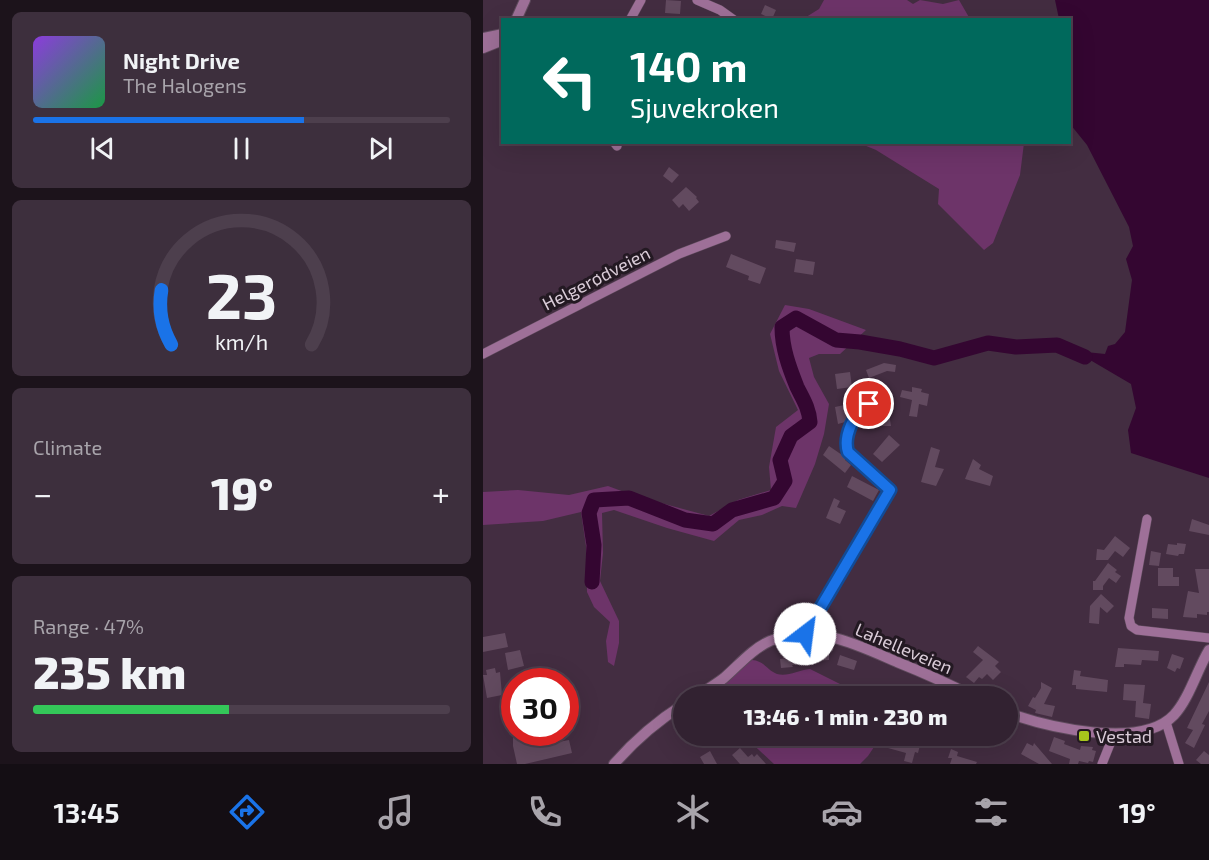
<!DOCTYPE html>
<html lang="en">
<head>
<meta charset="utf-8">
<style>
  :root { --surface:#322231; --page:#3d2f3d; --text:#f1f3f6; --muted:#a8a4ab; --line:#4d3f4d; --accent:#1a73e8 }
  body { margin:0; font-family:"Exo 2",sans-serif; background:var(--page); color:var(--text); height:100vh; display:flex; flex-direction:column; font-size:22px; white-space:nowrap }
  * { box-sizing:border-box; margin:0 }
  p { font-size:20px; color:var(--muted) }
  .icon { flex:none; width:33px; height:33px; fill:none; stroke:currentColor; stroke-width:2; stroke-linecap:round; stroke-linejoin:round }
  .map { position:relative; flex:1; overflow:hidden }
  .panel { display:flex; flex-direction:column; gap:12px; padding:12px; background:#1c131b; width:483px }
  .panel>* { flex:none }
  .banner { position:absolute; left:18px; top:18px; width:570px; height:126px; border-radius:0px; box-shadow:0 6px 24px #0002,0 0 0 2px var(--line); background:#00695c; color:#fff; overflow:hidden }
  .speed { position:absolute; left:18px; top:668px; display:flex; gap:12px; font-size:30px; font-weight:700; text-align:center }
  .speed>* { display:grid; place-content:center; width:78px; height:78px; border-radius:50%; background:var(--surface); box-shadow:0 6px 24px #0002,0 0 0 2px var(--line); line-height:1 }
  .speed .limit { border:9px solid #d22; background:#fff; color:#111 }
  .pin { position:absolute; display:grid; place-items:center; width:51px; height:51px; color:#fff; margin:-26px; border:3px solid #fff; border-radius:50%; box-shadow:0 2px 6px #0007 }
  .me { position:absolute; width:66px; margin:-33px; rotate:30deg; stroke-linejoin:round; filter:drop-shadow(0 0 4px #0008) }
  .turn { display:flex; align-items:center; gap:21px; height:126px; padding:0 30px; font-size:27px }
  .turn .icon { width:78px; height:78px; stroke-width:2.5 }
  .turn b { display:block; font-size:42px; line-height:51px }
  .big { font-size:45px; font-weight:800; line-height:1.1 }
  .panel .card { flex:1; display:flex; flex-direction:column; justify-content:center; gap:9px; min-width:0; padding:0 21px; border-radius:9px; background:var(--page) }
  .panel .dial { align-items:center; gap:0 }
  .dial svg { height:156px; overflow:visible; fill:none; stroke:var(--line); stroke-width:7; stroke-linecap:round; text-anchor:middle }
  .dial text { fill:var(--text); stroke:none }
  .song { display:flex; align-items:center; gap:18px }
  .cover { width:72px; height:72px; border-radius:9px; background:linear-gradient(135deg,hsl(270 70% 55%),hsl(140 70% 35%)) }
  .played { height:6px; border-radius:3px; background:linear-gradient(90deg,var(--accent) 65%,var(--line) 65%) }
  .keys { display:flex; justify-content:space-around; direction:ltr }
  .heat { display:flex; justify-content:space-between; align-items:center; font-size:33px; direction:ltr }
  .charge { height:9px; border-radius:4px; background:linear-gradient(90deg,#34c759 47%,var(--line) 0) }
  .trip { position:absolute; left:190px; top:686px; width:345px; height:60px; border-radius:30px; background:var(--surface); box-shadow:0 6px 24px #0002,0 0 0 2px var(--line); font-weight:800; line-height:60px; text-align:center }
  .tab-bar { display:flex; height:96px; justify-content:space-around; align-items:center; background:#140e14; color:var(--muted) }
  .tab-bar .icon { width:42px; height:42px }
  .tab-bar .on { color:var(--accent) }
  .tab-bar b { font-size:27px; color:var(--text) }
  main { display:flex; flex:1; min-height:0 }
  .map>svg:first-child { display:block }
  .green { fill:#6d3469 }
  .water { fill:#340631 }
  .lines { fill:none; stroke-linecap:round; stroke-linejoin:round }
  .river { stroke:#340631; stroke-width:15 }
  .building { fill:#624a5f }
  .minor-casing { stroke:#5e4a5c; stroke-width:10 }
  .tertiary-casing { stroke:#5e4a5c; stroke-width:12 }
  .minor { stroke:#9e7098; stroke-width:9 }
  .tertiary { stroke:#9e7098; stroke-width:10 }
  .route-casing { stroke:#114b97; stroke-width:15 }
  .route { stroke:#1a73e8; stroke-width:10 }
  .poi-dot { fill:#a8c71c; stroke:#231922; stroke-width:2 }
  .labels { text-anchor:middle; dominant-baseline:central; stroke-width:6; stroke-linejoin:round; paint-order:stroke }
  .street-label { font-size:18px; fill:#daccd8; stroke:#231922 }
  .poi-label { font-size:18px; fill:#daccd8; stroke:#231922; text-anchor:start }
</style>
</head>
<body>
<main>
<section class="panel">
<div class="card">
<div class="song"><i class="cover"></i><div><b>Night Drive</b><p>The Halogens</p></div></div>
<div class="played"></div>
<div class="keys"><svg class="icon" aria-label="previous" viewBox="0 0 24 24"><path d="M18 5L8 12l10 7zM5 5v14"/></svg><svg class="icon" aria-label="pause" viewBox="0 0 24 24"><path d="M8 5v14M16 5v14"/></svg><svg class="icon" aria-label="next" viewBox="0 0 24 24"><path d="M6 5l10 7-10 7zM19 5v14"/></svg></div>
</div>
<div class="card dial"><svg viewBox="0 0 100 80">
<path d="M14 69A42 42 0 1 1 86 69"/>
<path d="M14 69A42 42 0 0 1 9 41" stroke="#1a73e8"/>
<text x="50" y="56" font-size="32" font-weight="700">23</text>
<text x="50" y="72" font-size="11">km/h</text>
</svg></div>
<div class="card"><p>Climate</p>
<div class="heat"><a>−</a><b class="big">19°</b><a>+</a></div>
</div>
<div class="card"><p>Range · 47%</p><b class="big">235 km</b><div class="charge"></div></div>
</section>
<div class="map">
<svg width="726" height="764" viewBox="0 0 726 764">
  <rect width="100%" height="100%" fill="#432d41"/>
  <path class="green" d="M341,0H424L430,4L437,0L460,4L476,0L487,19H320L336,9Z
    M376,143H541L537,175L510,243L501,250L455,204L456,189L393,150Z
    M302,305L326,309L383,330L357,354H336L326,358L331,377L346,404L341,434L332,464L313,508L299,506L279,515L256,520L231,541L184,528L131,510L119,513L120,553L117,581L136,621V643L131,666L125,662L123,641L127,622L111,607L104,592L103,546L98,512L60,521L0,525V492L35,490L86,495L125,486L152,496L226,516L255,500L288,490L286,467L293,427L315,410L296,371L287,334Z
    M269,660C282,661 283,670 294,674C305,677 315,670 327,669L381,696H235L233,689Z
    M260,735H399L385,756L377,764H291Z"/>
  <path class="water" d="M572,0H726V478L648,453L645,430L653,408L648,384L602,357L603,352L622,354L625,346L632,344L642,332L649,280L643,259L650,246L646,227L604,145L587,124L586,20L576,19Z"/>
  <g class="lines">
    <path class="river" d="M109,582L111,545L106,513L111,500L146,498L202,520L230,524L249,510L291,498L302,481L297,460L308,436L327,422C326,408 320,399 314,387C306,367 299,348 299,327L313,318L353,340L377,342L417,349L451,358L505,343L533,347L574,345L602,357"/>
  </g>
  <path class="building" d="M183,0L198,1L197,14L182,13Z
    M282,5L293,10L289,19L278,14Z
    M186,167L196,175L189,183L180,176Z
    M203,187L214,197L213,198L216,202L206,211L200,204L196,208L189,200Z
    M293,240L313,243L311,252L292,248Z
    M248,254L283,268L277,284L265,280L266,276L243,267Z
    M313,259L332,262L330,275L311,272Z
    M401,363L413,365L412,372L404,371L386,378L383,370Z
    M367,372L369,387L354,389L352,374Z
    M429,387L439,389L438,392L446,394L444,406L436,404L434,417L426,416L429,400L417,397L419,390L429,392Z
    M366,404L368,411L362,422L355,424L352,407Z
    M388,413H406L408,426H388Z
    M406,435L417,445L399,462L390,454Z
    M346,446L362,457V460L368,465L362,473L340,455Z
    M448,447L457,450L452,467L461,469L453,486L438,482Z
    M490,459L498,465L496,469L510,476L507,486L482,479Z
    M369,476L396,490L390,501L364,487Z
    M351,498L357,501L354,507L363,511L357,524L343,518Z
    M709,519L726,525V535L706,531Z
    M632,536L647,548L640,557L632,551L625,560H613L614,549L621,550Z
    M694,543L703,544L701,554H696L695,556L683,554L685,544L694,545Z
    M668,551L678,553L676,566L666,565Z
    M625,563L634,570L632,572L638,576L633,583L626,578L620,586V590H610V581H612Z
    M675,568H690V577H696V586H675Z
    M712,569H726V612H724V615L714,614V618L700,617L705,591L716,593Z
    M618,594L631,606L624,613L617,607L616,624L606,623L607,606Z
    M669,608L685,609V619L669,618Z
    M22,633L25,647L0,652V637Z
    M326,646V650H346V660L329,661V663L309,665L310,667L298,668L297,659L319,656L318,647Z
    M495,646L516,662L512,666L518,672L510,680L504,674L499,679L496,677L491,683L483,677L500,660L490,652Z
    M635,648L676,651L675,661L659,660L658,665L641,664V667H632Z
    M37,650L41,666L25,670L22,653Z
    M689,654L701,658L697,669L694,668L692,672L684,668Z
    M357,655L374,661L371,670L354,665Z
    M12,668L13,673L17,672L19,695L4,698L0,675H4L3,670Z
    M591,670L598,671L597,676L625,680L624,692L593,689V685H589Z
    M558,682L569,688L561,704L572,706L569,717L552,713L553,710L545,706L550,697L552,698L558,688Z
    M726,682V711L719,724L722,725L711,748L702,743L710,730L704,728Z
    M641,684L662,685L660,703L668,704L666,719L652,717L653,701L640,700Z
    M30,732H63L65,744L86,740L89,753L42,764H34L30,746Z
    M408,737L437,745L435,753L432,752L429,763L421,761L423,753L405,748Z
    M571,737L582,741L581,744L597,750L598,746L610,747L609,750L613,751L610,762L606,761L605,763L596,761L595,764H586L587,759L566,751Z
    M544,743L550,746L551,743L569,764H556L538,754Z
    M257,748L265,757L269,754L271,757L274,754L283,764H257L249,755Z
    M468,749L475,752L474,756L494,762L493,764H467L469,758H465Z
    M227,751L234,764H221L217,757Z
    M721,751L726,755V764H718L713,760Z"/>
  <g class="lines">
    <defs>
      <path id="minor" d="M214,0L237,10L251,20
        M147,20L158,0
        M131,142L134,146
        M0,354L196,254L243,236
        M664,519L646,618L648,626L654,630L726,638
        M323,634L407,490L365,451C360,436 371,411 386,403
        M683,722L696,764
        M619,764L631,734"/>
      <path id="tertiary" d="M33,20L42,0
        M0,38L20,34
        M0,48L20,40
        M214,696C223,690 232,685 241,678C256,665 269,649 287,641C330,622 375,645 414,662C439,672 464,683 489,696
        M525,713C565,727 658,750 691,715C706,699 714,670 726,650
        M131,764C152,740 174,721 201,704"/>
    </defs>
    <use href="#minor" class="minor-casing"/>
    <use href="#tertiary" class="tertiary-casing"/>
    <use href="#minor" class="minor"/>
    <use href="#tertiary" class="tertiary"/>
  </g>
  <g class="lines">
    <defs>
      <path id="route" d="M322,634L407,490L365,452C360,437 371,411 386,404"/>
    </defs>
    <use href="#route" class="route-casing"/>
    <use href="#route" class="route"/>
  </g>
  <rect class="poi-dot" x="595" y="730" width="12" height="12" rx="3"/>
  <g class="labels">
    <g class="street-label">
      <text transform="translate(113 278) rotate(-27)">Helgerødveien</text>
      <text transform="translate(421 648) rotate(23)">Lahelleveien</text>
    </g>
    <g class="poi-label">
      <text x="613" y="736">Vestad</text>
    </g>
  </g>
</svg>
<div class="speed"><div class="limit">30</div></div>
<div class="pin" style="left:386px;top:404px;background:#d93025"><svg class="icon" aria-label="arrive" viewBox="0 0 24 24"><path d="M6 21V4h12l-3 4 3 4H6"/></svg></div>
<svg class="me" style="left:322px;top:634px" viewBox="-20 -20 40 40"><circle r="19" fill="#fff"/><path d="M0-13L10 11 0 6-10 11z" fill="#1a73e8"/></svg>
<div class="trip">13:46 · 1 min · 230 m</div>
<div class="banner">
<div class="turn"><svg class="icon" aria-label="left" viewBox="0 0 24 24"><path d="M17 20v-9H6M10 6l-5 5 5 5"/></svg><div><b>140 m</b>Sjuvekroken</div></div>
</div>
</div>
</main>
<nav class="tab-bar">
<b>13:45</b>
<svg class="icon on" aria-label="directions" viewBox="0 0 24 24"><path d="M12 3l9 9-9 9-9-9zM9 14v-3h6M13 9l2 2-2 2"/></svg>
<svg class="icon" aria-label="music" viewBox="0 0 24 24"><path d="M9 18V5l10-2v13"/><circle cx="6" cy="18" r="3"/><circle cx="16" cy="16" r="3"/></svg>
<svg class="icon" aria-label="phone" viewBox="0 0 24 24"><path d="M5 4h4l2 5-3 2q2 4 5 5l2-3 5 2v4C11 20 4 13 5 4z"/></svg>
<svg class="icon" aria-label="climate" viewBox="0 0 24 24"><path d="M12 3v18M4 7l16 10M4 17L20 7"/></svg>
<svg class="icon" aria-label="car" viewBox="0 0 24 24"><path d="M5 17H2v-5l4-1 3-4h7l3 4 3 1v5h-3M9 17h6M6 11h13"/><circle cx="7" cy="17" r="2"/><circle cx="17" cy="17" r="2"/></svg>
<svg class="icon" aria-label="filters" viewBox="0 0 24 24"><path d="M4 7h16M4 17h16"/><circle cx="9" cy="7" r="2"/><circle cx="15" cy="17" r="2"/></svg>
<b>19°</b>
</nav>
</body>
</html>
